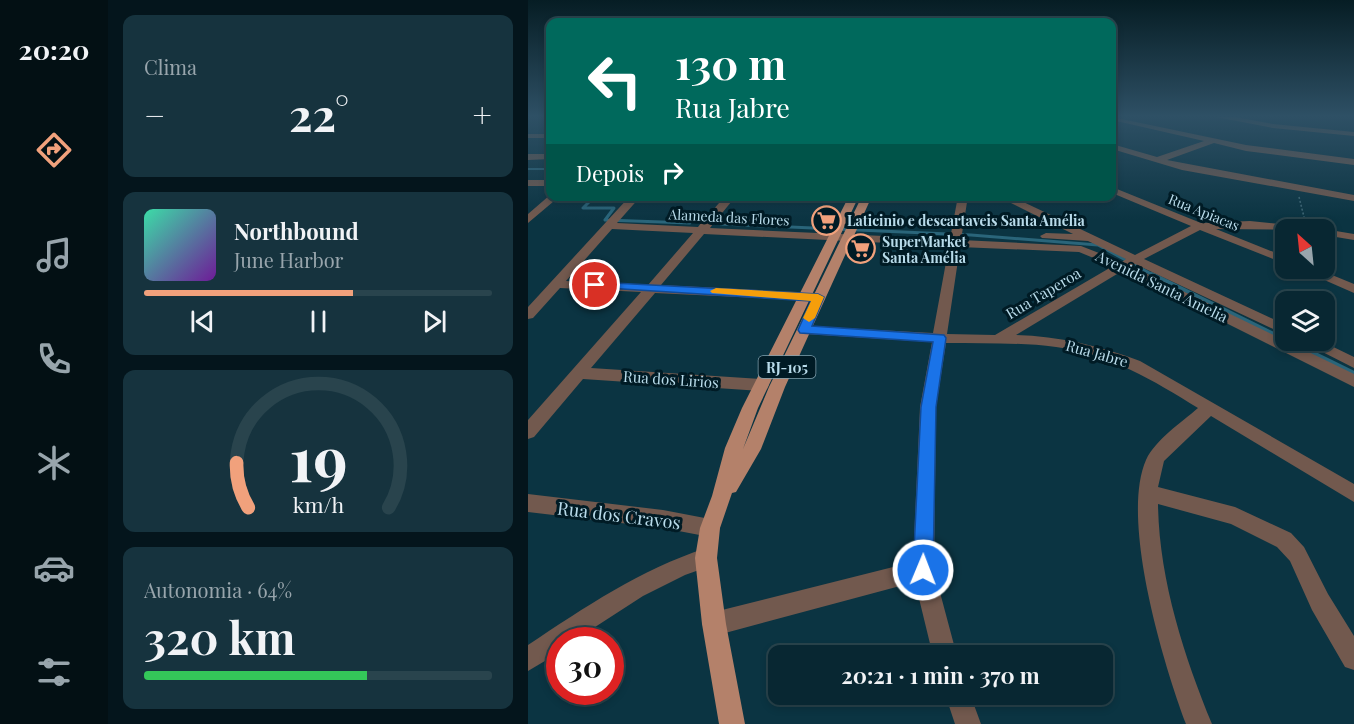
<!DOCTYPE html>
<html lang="pt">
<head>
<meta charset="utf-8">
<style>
  :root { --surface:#082732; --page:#16333e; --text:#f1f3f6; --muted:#98a5ac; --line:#29444d; --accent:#f1a17c }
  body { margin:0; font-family:"Playfair Display",serif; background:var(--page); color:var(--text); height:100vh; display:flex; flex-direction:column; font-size:22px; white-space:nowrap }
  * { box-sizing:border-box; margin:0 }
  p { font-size:20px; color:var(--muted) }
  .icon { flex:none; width:33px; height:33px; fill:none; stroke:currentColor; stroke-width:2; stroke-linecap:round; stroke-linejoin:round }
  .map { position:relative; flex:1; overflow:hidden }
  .panel { display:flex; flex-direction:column; gap:15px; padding:15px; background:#04151c; width:420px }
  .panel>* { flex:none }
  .top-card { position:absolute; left:18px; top:18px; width:570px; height:183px; border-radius:12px; box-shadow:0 3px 9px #0003,0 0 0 2px var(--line); background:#00695c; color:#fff; overflow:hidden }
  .needle { width:39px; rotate:333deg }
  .tools { position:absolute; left:747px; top:219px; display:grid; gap:12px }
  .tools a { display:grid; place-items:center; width:60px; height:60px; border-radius:12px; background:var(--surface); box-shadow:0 3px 9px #0003,0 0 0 2px var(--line); font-size:30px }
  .speed { position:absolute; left:18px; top:627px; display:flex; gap:12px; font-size:30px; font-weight:700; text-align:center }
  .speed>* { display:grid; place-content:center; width:78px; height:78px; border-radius:50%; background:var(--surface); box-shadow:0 3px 9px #0003,0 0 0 2px var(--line); line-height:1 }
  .speed .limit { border:9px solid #d22; background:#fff; color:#111 }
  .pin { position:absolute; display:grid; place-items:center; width:51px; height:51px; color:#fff; margin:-26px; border:3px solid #fff; border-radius:50%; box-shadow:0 2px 6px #0007 }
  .me { position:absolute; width:66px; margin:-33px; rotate:1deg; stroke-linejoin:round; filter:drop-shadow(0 0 4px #0008) }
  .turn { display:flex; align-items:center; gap:21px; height:126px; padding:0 30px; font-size:27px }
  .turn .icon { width:78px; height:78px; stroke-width:2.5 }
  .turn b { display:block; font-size:42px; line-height:51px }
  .then { display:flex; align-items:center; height:57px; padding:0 30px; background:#0003; gap:12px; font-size:22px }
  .big { font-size:45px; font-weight:700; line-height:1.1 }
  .panel .widget { flex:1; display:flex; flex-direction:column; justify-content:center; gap:9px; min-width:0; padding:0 21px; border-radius:12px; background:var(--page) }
  .panel .dial { align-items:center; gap:0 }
  .dial svg { height:156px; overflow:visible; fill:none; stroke:var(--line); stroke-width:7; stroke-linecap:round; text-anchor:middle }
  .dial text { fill:var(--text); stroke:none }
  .song { display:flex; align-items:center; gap:18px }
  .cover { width:72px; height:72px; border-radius:9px; background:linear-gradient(135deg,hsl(160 70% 55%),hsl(280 70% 35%)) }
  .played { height:6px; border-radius:3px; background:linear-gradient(90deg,var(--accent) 60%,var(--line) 60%) }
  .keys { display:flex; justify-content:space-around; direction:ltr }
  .heat { display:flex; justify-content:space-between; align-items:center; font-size:33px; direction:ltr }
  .charge { height:9px; border-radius:4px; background:linear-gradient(90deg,#34c759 64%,var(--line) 0) }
  .trip { position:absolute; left:240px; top:645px; width:345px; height:60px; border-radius:12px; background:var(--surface); box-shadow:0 3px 9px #0003,0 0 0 2px var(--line); font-weight:700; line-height:60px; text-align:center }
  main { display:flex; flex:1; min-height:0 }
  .tabs { display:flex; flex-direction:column; width:108px; justify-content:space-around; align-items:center; background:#031014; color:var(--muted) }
  .tabs .icon { width:42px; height:42px }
  .tabs .current { color:var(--accent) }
  .tabs b { font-size:27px; color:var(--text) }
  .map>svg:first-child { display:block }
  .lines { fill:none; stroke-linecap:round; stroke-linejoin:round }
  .stream-far2 { stroke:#2a657a; stroke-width:2 }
  .stream-far1 { stroke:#2a657a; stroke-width:3 }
  .stream { stroke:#2a657a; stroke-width:4 }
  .path { stroke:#406876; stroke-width:1.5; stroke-dasharray:2 2; stroke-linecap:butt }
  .minor { fill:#72594e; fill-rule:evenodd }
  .major { fill:#b4816a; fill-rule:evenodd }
  .route { fill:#1a73e8; stroke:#114b97; stroke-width:1.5 }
  .slow { fill:#f59e0b }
  .labels { text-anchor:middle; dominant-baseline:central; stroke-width:6; stroke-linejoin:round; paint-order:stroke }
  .far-street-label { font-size:14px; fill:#b8dbea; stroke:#001b25 }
  .far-poi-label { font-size:14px; font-weight:bold; fill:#b8dbea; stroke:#001b25; text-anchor:start }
  .shield { fill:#001b25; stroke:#81a1af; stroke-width:1.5 }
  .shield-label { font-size:14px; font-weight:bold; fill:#b8dbea }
  .street-label { font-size:15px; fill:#b8dbea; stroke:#001b25 }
  .near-street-label { font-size:18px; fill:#b8dbea; stroke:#001b25 }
</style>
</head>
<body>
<main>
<nav class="tabs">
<b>20:20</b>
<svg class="icon current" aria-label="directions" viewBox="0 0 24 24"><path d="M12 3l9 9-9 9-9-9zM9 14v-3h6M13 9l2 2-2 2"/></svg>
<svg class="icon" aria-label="music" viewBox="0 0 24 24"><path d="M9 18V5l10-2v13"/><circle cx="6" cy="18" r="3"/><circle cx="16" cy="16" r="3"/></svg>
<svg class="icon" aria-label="phone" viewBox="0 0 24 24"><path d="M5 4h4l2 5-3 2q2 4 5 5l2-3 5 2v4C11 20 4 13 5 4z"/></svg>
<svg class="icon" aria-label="climate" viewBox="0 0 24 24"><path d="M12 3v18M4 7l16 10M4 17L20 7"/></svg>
<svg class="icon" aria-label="car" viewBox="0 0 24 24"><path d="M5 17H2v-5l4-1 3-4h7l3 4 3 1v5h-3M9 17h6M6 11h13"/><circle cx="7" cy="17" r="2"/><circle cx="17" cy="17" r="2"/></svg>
<svg class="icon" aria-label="filters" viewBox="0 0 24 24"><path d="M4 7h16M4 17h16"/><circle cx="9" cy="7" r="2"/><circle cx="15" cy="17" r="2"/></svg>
</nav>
<section class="panel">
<div class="widget"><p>Clima</p>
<div class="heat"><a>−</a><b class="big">22°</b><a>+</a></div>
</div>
<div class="widget">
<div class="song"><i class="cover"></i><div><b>Northbound</b><p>June Harbor</p></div></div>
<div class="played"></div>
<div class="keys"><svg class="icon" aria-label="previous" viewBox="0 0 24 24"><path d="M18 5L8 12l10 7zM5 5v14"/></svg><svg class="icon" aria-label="pause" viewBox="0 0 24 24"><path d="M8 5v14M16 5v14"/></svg><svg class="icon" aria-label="next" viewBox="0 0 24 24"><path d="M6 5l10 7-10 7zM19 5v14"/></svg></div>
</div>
<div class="widget dial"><svg viewBox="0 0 100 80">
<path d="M14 69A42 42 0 1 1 86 69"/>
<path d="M14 69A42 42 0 0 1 8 46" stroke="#f1a17c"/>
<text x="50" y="56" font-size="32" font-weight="700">19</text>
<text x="50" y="72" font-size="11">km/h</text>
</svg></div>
<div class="widget"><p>Autonomia · 64%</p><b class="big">320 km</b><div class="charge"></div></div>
</section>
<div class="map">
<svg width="826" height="724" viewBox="0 0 826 724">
  <rect width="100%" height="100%" fill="#0b3442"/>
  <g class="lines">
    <path class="stream-far2" d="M0,169H22"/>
    <path class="stream-far1" d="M67,196L55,208H86L77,220L162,223
      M193,224L443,235L570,245L627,276"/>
    <path class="stream" d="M624,274L758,340
      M759,340L826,373"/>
    <path class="path" d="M771,197L777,221"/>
    <path class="minor" d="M584,117L718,145L826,159V165L718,151L686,143L639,160L826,195V201L654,170L584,149V144L629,157L676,141L584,120Z
      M688,117H707L745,124L826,132V136L745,128Z
      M0,134H22V138H0Z
      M0,154H22V159L0,160Z
      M0,180H22V186H0Z
      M584,187L673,223L722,221L780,227L785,230L688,229L758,257V264L672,230L616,259L758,325V335L607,264L603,266L826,374V387L594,271L488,335C531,336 572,346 612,361L826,484V502L683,416L636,461L630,487L707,507L763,533L776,547L800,594L826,636V670L817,667L784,610L762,561L749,547L703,524L630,504C631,579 656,656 684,724H658C635,663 592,519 618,460C628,439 653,423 670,408C626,381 581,353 528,347C492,342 454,344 418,343L408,407L406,570L429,656H405L387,582L186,636L178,632L174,624L178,616L186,612L385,562L392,407L404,342L277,334L270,330L277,326L405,333L421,246L176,234L133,285L290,293L296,297L290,301L127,293L63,368L233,379L239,381L241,385L239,389L233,391L55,379L6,437L0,439V420L113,292L32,288L5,318L0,319V307L102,196H113L89,223L170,227L173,223L146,222L141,219L146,216L179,217L197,196H208L190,218L230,220L234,221V225L185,224L182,228L422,239L430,196H440L433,240L553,246L594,262L598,259L560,241L514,238L512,236L518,233L545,234L469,196H483L607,255L663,226L584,193ZM84,229L165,233L120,285L38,281ZM432,247L551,252L585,266L467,335L419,334Z
      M22,195L32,196L0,223V214Z
      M796,229L826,234V240L796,235V230H793Z
      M769,268H787L826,284V293Z
      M771,340H791L826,357V368Z
      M0,494L135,510L182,519L189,521L192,528L189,535L182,537L135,528L0,512Z
      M178,548L185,551L189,558L185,565L157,575L115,596L47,640H32V652L0,671V645C57,607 112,570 178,548Z
      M417,694H442L453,724H427Z"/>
    <path class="major" d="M321,196H331L230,408L215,449L241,387L334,196H344L257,387L233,449L208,492L204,493L192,528L189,558L198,624L217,724H191L174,624L167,558L172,528L184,496L197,448L214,408Z"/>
  </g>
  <linearGradient id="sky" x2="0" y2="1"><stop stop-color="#061d24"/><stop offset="0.53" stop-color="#2e5065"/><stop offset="1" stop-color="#2e5065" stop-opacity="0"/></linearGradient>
  <rect width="826" height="219" fill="url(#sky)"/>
  <path class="route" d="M67,282L290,294L296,297L284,326L416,335L418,338L408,407L405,570L402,576L395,579L388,576L385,570L393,407L405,342L272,333L270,330L283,301L63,287L62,285Z"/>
  <path class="slow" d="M188,288L290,294L296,297L287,318L281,322L275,318L283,301L184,293L182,291Z"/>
  <defs>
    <symbol id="supermarket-ring" viewBox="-11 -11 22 22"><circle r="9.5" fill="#001b25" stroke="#f1a17c" stroke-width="1.5"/><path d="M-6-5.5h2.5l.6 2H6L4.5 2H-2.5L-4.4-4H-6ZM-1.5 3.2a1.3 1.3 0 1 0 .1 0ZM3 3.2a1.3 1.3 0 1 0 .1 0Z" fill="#f1a17c"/></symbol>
  </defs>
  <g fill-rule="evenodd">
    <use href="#supermarket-ring" x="282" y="204" width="33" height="33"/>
    <use href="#supermarket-ring" x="316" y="232" width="33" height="33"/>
  </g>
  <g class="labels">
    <g class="far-street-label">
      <text transform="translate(676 212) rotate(22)">Rua Apiacas</text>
      <text transform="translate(201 217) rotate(3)">Alameda das Flores</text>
    </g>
    <g class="far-poi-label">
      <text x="319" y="220">Laticinio e descartaveis Santa Amélia</text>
      <text x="354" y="241">SuperMarket<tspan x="354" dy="16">Santa Amélia</tspan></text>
    </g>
    <rect class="shield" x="230.5" y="356" width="57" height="22" rx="4.5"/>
    <g class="shield-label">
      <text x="259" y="367">RJ-105</text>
    </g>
    <g class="street-label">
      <text transform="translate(634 286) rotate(26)">Avenida Santa Amelia</text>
      <text transform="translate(515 293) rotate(-31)">Rua Taperoa</text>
      <text transform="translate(569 353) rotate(16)">Rua Jabre</text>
      <text transform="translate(143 379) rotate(4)">Rua dos Lirios</text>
    </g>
    <g class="near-street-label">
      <text transform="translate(91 515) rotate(7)">Rua dos Cravos</text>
    </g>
  </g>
</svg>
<div class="tools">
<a><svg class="needle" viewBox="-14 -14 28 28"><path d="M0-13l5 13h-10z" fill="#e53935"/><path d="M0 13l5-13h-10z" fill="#98a5ac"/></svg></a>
<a><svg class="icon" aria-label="layers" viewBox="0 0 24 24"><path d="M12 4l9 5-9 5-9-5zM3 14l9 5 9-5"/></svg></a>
</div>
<div class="speed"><div class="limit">30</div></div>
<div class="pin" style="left:67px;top:285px;background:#d93025"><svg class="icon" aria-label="arrive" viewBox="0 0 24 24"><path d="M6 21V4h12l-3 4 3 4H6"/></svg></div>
<svg class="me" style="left:395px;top:570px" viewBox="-20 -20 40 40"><circle r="17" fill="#1a73e8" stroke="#fff" stroke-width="3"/><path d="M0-11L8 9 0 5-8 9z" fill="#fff"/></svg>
<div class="trip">20:21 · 1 min · 370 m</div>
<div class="top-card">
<div class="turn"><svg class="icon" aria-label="left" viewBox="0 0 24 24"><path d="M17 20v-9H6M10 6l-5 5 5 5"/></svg><div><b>130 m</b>Rua Jabre</div></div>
<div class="then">Depois<svg class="icon" aria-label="right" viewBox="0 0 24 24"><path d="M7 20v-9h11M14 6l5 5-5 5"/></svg></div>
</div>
</div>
</main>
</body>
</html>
